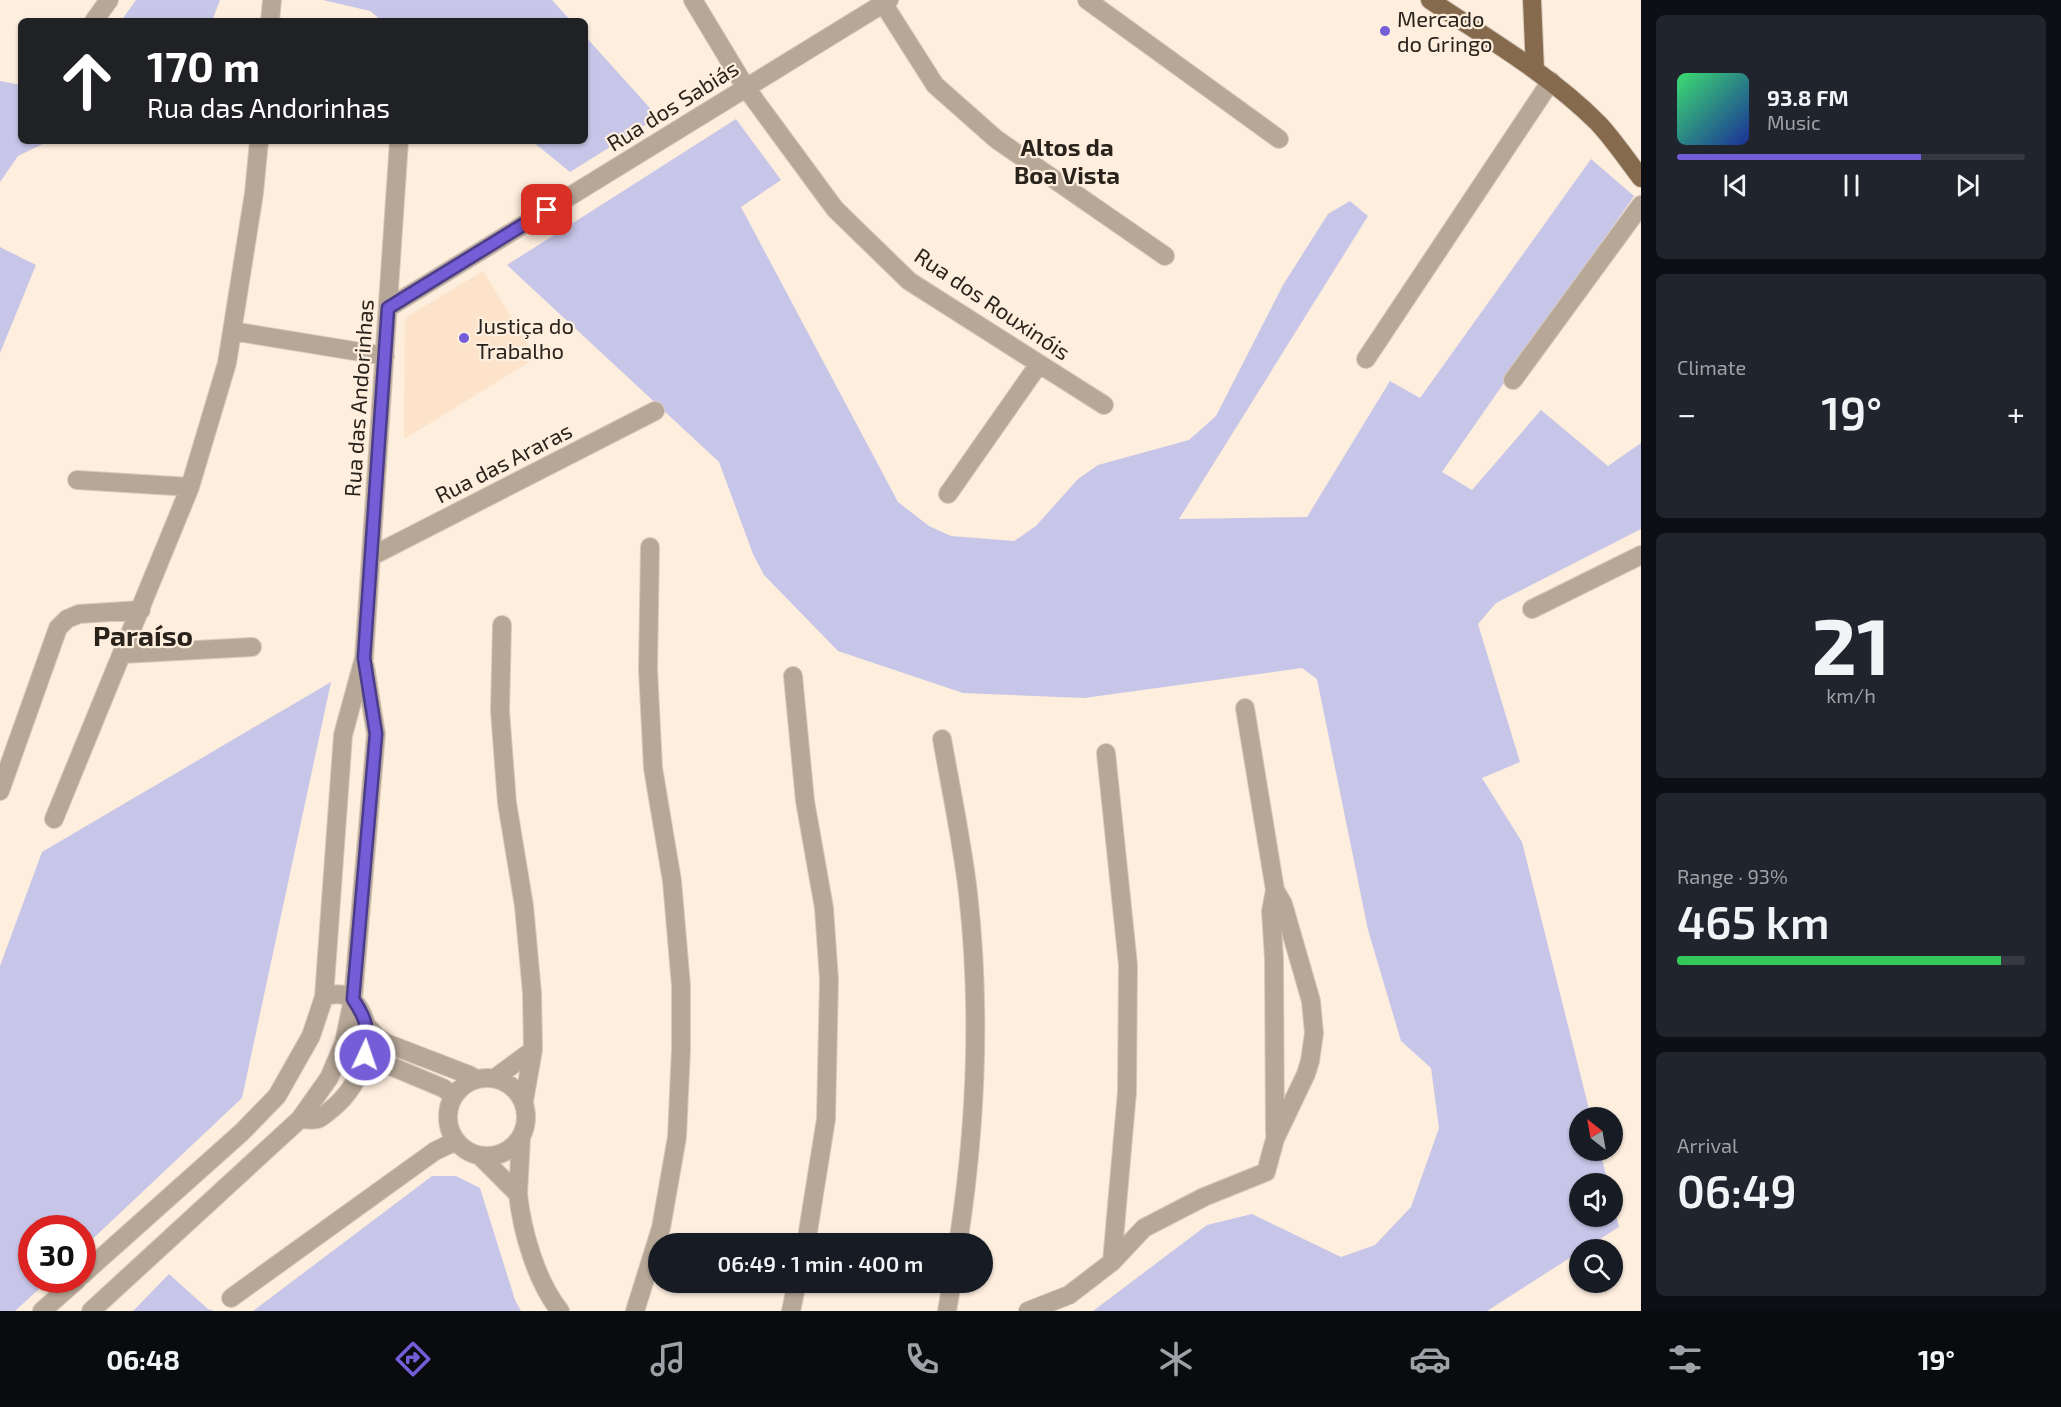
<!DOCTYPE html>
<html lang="en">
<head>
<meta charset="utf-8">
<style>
  :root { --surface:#171b24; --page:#20242c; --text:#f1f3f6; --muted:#9ea1a6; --line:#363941; --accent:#745dd7 }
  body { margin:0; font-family:"Exo 2",sans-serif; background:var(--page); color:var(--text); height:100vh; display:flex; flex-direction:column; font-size:22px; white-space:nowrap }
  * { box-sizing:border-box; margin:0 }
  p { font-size:20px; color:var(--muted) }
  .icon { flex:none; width:33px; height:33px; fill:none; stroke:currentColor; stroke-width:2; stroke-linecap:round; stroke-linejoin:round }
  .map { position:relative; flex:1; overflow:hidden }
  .panel { display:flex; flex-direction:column; gap:15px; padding:15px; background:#0d0f14; width:420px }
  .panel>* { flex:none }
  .top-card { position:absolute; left:18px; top:18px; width:570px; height:126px; border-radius:9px; box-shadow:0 2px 4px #0004; background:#202124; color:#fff; overflow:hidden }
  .needle { width:39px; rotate:329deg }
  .fabs { position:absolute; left:1569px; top:1107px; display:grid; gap:12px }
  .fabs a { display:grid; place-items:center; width:54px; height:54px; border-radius:50%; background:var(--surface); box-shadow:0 2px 4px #0004; font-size:30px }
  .speed { position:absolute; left:18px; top:1215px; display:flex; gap:12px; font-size:30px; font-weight:700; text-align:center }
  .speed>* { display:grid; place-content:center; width:78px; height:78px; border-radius:50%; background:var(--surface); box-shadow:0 2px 4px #0004; line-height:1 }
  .speed .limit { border:9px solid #d22; background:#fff; color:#111 }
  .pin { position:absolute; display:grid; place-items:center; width:51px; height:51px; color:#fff; margin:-26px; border-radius:12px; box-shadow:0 3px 9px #0006 }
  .me { position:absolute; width:66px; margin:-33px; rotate:3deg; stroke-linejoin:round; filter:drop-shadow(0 0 4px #0008) }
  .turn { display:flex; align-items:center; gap:21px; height:126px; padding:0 30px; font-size:27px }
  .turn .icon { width:78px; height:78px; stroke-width:2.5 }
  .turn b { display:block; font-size:42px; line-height:51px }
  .big { font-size:45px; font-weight:600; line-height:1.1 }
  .panel .tile { flex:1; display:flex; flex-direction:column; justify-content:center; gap:9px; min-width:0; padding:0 21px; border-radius:9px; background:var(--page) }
  .panel .dial { align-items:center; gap:0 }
  .dial b { font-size:78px; line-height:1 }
  .song { display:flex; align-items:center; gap:18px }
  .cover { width:72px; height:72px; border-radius:9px; background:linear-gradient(135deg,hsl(140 70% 55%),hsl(230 70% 35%)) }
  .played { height:6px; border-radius:3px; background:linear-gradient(90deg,var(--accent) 70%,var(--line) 70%) }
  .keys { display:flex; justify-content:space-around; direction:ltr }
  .heat { display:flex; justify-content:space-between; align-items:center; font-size:33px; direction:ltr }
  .charge { height:9px; border-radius:4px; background:linear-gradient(90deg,#34c759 93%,var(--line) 0) }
  .trip { position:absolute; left:648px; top:1233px; width:345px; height:60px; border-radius:30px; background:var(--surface); box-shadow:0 2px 4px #0004; font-weight:600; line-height:60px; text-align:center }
  .tab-bar { display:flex; height:96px; justify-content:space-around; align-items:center; background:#090b0e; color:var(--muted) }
  .tab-bar .icon { width:42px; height:42px }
  .tab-bar .selected { color:var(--accent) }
  .tab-bar b { font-size:27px; color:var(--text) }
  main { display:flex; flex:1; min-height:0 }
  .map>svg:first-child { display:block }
  .built { fill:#fce3ca }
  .green { fill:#c8c6e8 }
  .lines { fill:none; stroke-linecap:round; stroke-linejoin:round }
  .minor-casing { stroke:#d7c9bb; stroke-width:20 }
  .major-casing { stroke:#d7c9bb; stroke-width:20 }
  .minor { stroke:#b7a797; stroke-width:18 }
  .major { stroke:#866a4d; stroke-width:18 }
  .route-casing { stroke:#4b3c8c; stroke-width:15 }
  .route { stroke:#745dd7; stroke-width:10 }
  .poi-dot { fill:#745dd7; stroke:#fdeede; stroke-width:2 }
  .labels { text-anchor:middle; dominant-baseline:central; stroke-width:4.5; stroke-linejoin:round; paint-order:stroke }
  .poi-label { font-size:22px; fill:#2a231c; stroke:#fdeede; text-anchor:start }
  .street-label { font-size:22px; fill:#2a231c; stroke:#fdeede }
  .neighbourhood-label { font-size:24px; font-weight:bold; fill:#2a231c; stroke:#fdeede }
  .district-label { font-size:28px; font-weight:bold; fill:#2a231c; stroke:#fdeede }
</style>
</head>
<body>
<main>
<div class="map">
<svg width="1641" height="1311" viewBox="0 0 1641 1311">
  <rect width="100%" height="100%" fill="#fdeede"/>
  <path class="built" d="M483,271L536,358L404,439L405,318Z"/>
  <path class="green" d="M136,0H220L212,21H121Z
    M323,0H552L571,21H382L370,11Z
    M585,36L658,117L570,172L532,141H585Z
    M0,81L21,85V141H49L18,156L0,182Z
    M736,119L781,180L741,207L898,502L929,526L951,536L1014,541L1036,526L1078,479L1098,465L1189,440L1216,416L1283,285L1328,214L1350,201L1368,216L1179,519L1307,517L1390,381L1420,398L1591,159L1634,196L1442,472L1472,490L1541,410L1608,466L1641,443V529L1496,603L1478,624L1520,762L1482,778L1522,842L1591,1117L1580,1118V1150L1600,1151L1608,1183L1580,1184V1216H1612L1613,1202L1619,1227L1584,1249L1580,1250L1579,1252L1487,1311H1093L1207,1225L1252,1214L1341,1257L1375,1245L1411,1207L1439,1128L1431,1068L1401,1041L1368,930L1317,679L1302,668L1084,698L963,693L838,651L764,575L753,554L719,462L507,265Z
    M0,247L36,265L0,353Z
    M331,682L242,1098L83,1248L82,1228H32V1280H49L15,1311H0V966L42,852Z
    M432,1176H456L480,1188L515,1300L521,1311H253Z
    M169,1274L208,1309L214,1311H133Z"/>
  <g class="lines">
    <defs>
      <path id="minor" d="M693,0L746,88L835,209L909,281L1104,405
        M881,0L935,85L996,139L1165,256
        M1087,0L1279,139
        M94,21L109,0
        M270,21L272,0
        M388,308L889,0
        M232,331L385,356
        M1366,359L1551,81
        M1513,380L1641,205
        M77,480L190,487
        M948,494L1039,364
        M372,556L655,411
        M1532,609L1641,555
        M502,625L500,711L507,803L524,906L532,993L533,1050
        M123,654L252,647
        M793,676L805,801L824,908L829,980L826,1119L806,1244
        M942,739C951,790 962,841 968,893C981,1009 976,1128 958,1244
        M1106,753L1128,965L1127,1092L1112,1262
        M0,791L58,628L67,619L79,614L141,610
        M54,819L190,487L227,363L254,193L259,141
        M1275,890L1271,911L1274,959L1275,1134
        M367,1026L376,1036L386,1043L469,1075L476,1079
        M361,1068L388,1065L443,1088L454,1096
        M448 1117a39 39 0 1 1 78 0a39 39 0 1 1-78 0Z
        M495,1078L533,1050L524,1101
        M300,1119C305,1119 313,1121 318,1119C323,1117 329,1111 333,1108C361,1084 380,1037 357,1005C349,993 337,992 324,997
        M480,1156L518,1194L521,1138
        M518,1194C522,1231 536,1281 560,1311
        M82,1275L242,1132L277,1096L311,1036L324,997L343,735L364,658L399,141
        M231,1298L435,1151L456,1141
        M42,1311L77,1280
        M91,1311L300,1119L329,1078L344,1043L353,999L376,734L365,666
        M635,1311L661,1228L677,1137L681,1049V986L672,881L653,768L648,669L650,547
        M791,1311L797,1282
        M947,1311L952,1282
        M1028,1311L1069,1295L1112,1262L1144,1228L1204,1197L1266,1172L1275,1139L1306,1074L1310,1061L1314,1033L1311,1001L1283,904L1275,890L1245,708"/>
      <path id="major" d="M1430,0C1488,39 1549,74 1598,123C1614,140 1627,160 1641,178
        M1532,0L1535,70"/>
    </defs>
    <use href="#minor" class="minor-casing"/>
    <use href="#major" class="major-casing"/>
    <use href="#minor" class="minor"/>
    <use href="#major" class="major"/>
  </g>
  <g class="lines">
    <defs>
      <path id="route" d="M365,1055C369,1029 367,1020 353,999L376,734L364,658L388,308L547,210"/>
    </defs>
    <use href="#route" class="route-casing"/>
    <use href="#route" class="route"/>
  </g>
  <g class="poi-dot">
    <circle cx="1385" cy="31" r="6"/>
    <circle cx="464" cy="338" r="6"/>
  </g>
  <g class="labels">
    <g class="poi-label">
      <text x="1397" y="18">Mercado<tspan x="1397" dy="25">do Gringo</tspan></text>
      <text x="476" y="325">Justiça do<tspan x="476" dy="25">Trabalho</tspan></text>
    </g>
    <g class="street-label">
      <text transform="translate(672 105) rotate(-32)">Rua dos Sabiás</text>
      <text transform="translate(993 303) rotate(34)">Rua dos Rouxinóis</text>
      <text transform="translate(358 398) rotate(-86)">Rua das Andorinhas</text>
      <text transform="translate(503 462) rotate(-27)">Rua das Araras</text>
    </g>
    <g class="neighbourhood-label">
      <text x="1067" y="146">Altos da<tspan x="1067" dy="28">Boa Vista</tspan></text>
    </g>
    <g class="district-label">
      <text x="143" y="635">Paraíso</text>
    </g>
  </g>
</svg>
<div class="fabs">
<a><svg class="needle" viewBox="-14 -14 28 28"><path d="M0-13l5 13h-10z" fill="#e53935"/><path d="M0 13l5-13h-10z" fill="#9ea1a6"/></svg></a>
<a><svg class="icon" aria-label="sound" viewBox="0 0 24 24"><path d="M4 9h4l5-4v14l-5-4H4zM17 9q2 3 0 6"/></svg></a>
<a><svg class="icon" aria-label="search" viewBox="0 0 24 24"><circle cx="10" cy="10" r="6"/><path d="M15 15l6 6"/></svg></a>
</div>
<div class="speed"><div class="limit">30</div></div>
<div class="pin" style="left:547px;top:210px;background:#d93025"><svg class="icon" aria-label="arrive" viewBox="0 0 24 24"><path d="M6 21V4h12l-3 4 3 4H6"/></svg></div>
<svg class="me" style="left:365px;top:1055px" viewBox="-20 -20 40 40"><circle r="17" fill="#745dd7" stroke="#fff" stroke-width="3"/><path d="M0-11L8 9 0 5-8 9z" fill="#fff"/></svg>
<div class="trip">06:49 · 1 min · 400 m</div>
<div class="top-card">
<div class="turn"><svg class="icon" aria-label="ahead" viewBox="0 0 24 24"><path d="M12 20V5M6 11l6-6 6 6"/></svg><div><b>170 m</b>Rua das Andorinhas</div></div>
</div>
</div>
<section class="panel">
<div class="tile">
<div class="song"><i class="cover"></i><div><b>93.8 FM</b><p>Music</p></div></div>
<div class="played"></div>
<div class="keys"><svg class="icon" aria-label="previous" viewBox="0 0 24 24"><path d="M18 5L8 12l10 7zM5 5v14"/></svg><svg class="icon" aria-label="pause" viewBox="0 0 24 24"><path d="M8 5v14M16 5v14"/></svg><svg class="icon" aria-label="next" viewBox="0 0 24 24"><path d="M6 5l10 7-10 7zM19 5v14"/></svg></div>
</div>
<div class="tile"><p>Climate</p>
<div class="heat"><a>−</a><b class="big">19°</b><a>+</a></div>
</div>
<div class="tile dial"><b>21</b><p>km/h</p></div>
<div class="tile"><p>Range · 93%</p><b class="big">465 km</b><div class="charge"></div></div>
<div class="tile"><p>Arrival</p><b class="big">06:49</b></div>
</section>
</main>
<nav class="tab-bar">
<b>06:48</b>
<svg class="icon selected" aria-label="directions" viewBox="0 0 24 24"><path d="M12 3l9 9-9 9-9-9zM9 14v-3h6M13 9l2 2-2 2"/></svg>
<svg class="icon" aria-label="music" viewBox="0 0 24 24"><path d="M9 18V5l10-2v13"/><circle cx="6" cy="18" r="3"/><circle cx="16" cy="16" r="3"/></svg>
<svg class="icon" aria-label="phone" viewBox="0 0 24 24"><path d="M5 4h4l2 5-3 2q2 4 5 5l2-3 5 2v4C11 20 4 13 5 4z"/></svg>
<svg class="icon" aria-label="climate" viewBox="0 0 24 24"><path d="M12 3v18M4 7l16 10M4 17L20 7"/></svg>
<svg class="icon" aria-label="car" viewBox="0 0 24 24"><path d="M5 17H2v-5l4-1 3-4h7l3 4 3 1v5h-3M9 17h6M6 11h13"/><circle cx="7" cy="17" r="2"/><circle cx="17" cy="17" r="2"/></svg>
<svg class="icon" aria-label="filters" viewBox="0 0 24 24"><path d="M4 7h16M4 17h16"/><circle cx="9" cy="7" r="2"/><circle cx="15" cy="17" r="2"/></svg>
<b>19°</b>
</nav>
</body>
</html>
